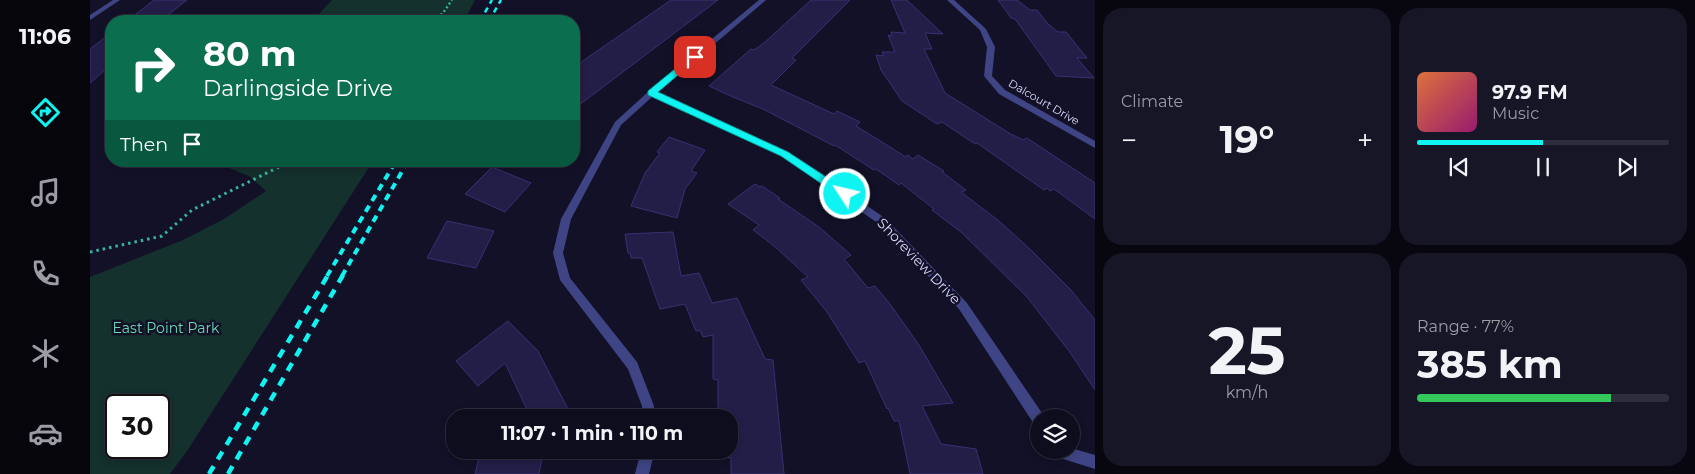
<!DOCTYPE html>
<html lang="en">
<head>
<meta charset="utf-8">
<style>
  :root { --surface:#0e0d1e; --page:#171627; --text:#f1f3f6; --muted:#9b9ca4; --line:#2e2d3c; --accent:#0ff4f1 }
  body { margin:0; font-family:Montserrat,sans-serif; background:var(--page); color:var(--text); height:100vh; display:flex; flex-direction:column; font-size:19px; white-space:nowrap }
  * { box-sizing:border-box; margin:0 }
  p { font-size:16px; color:var(--muted) }
  .icon { flex:none; width:28px; height:28px; fill:none; stroke:currentColor; stroke-width:2; stroke-linecap:round; stroke-linejoin:round }
  .map { position:relative; flex:1; overflow:hidden }
  .side { display:flex; flex-direction:column; gap:8px; padding:8px; background:#080710; width:600px }
  .side>* { flex:none }
  .banner { position:absolute; left:15px; top:15px; width:475px; height:152px; border-radius:20px; box-shadow:0 2px 8px #0003,0 0 0 1px var(--line); background:#0b6e4f; color:#fff; overflow:hidden }
  .controls { position:absolute; left:940px; top:409px; display:grid; gap:10px }
  .controls a { display:grid; place-items:center; width:50px; height:50px; border-radius:50%; background:var(--surface); box-shadow:0 2px 8px #0003,0 0 0 1px var(--line); font-size:25px }
  .speed { position:absolute; left:15px; top:394px; display:flex; gap:10px; font-size:25px; font-weight:700; text-align:center }
  .speed>* { display:grid; place-content:center; width:65px; height:65px; border-radius:50%; background:var(--surface); box-shadow:0 2px 8px #0003,0 0 0 1px var(--line); line-height:1 }
  .speed .limit { border:2px solid #111; border-radius:8px; background:#fff; color:#111 }
  .pin { position:absolute; display:grid; place-items:center; width:42px; height:42px; color:#fff; margin:-21px; border-radius:10px; box-shadow:0 2px 8px #0006 }
  .me { position:absolute; width:55px; margin:-28px; rotate:305deg; stroke-linejoin:round; filter:drop-shadow(0 0 4px #0008) }
  .turn { display:flex; align-items:center; gap:18px; height:105px; padding:0 15px; font-size:22px }
  .turn .icon { width:65px; height:65px; stroke-width:2.5 }
  .turn b { display:block; font-size:35px; line-height:42px }
  .then { display:flex; align-items:center; height:48px; padding:0 15px; background:#0003; gap:10px; font-size:19px }
  .big { font-size:38px; font-weight:700; line-height:1.1 }
  .side .widget { flex:1; display:flex; flex-direction:column; justify-content:center; gap:8px; min-width:0; padding:0 18px; border-radius:20px; background:var(--page) }
  .side .dial { align-items:center; gap:0 }
  .dial b { font-size:65px; line-height:1 }
  .song { display:flex; align-items:center; gap:15px }
  .cover { width:60px; height:60px; border-radius:8px; background:linear-gradient(135deg,hsl(20 70% 55%),hsl(320 70% 35%)) }
  .played { height:5px; border-radius:2px; background:linear-gradient(90deg,var(--accent) 50%,var(--line) 50%) }
  .keys { display:flex; justify-content:space-around; direction:ltr }
  .heat { display:flex; justify-content:space-between; align-items:center; font-size:28px; direction:ltr }
  .charge { height:8px; border-radius:4px; background:linear-gradient(90deg,#34c759 77%,var(--line) 0) }
  .side .tiles { flex:1; display:grid; gap:8px; grid-template-columns:repeat(2,1fr) }
  .trip { position:absolute; left:356px; top:409px; width:292px; height:50px; border-radius:20px; background:var(--surface); box-shadow:0 2px 8px #0003,0 0 0 1px var(--line); font-weight:700; line-height:50px; text-align:center }
  main { display:flex; flex:1; min-height:0 }
  .dock { display:flex; flex-direction:column; width:90px; justify-content:space-around; align-items:center; background:#06050c; color:var(--muted) }
  .dock .icon { width:35px; height:35px }
  .dock .on { color:var(--accent) }
  .dock b { font-size:22px; color:var(--text) }
  .map>svg:first-child { display:block }
  .green { fill:#15312d; fill-rule:evenodd }
  .building { fill:#221e48; stroke:#373173 }
  .lines { fill:none; stroke-linecap:round; stroke-linejoin:round }
  .path-far1 { stroke:#36b59f; stroke-width:2.5; stroke-dasharray:2 2.5; stroke-linecap:butt }
  .path { stroke:#36b59f; stroke-width:3; stroke-dasharray:2.5 4; stroke-linecap:butt }
  .minor { fill:#3f4484; fill-rule:evenodd }
  .rail-far2 { stroke:#0ff4f1; stroke-width:2.5; stroke-dasharray:5.5 4.5; stroke-linecap:butt }
  .rail-far1 { stroke:#0ff4f1; stroke-width:4; stroke-dasharray:7 5.5; stroke-linecap:butt }
  .rail { stroke:#0ff4f1; stroke-width:4.5; stroke-dasharray:9 8; stroke-linecap:butt }
  .route { fill:#0ff4f1; stroke:#0a9f9d }
  .labels { text-anchor:middle; dominant-baseline:central; stroke-width:5; stroke-linejoin:round; paint-order:stroke }
  .far-street-label { font-size:11px; fill:#dadafd; stroke:#131128 }
  .street-label { font-size:14px; fill:#dadafd; stroke:#131128 }
  .park-label { font-size:14px; fill:#68dbb1; stroke:#131128 }
</style>
</head>
<body>
<main>
<nav class="dock">
<b>11:06</b>
<svg class="icon on" aria-label="directions" viewBox="0 0 24 24"><path d="M12 3l9 9-9 9-9-9zM9 14v-3h6M13 9l2 2-2 2"/></svg>
<svg class="icon" aria-label="music" viewBox="0 0 24 24"><path d="M9 18V5l10-2v13"/><circle cx="6" cy="18" r="3"/><circle cx="16" cy="16" r="3"/></svg>
<svg class="icon" aria-label="phone" viewBox="0 0 24 24"><path d="M5 4h4l2 5-3 2q2 4 5 5l2-3 5 2v4C11 20 4 13 5 4z"/></svg>
<svg class="icon" aria-label="climate" viewBox="0 0 24 24"><path d="M12 3v18M4 7l16 10M4 17L20 7"/></svg>
<svg class="icon" aria-label="car" viewBox="0 0 24 24"><path d="M5 17H2v-5l4-1 3-4h7l3 4 3 1v5h-3M9 17h6M6 11h13"/><circle cx="7" cy="17" r="2"/><circle cx="17" cy="17" r="2"/></svg>
</nav>
<div class="map">
<svg width="1005" height="474" viewBox="0 0 1005 474">
  <rect width="100%" height="100%" fill="#131128"/>
  <path class="green" d="M242,0H385L374,21H222Z
    M121,161H283L97,451L80,474H0V277L93,240L134,219L176,191L159,176ZM26,405H69V448H26Z"/>
  <path class="building" d="M64,0H97L70,21H37Z
    M581,0H628L484,109V67Z
    M721,0H760L702,58L706,60L681,85L744,114L747,111L770,122L766,126L816,157L818,155L823,159L828,155L854,171L852,172L876,190L871,192L909,221L941,250L981,290L1005,320V390L979,351L937,297L871,232L842,210L844,209L811,183L809,185L786,169L784,170L745,145L744,146L673,109L643,97L619,86L661,49L664,50L674,43Z
    M801,0H817L853,34L835,33L842,49H834L855,93L919,133L933,140L937,138L1005,183V219L964,189L960,191L957,188L954,190L887,143L885,144L852,122L847,124L812,101L791,70L786,55L794,56L792,52H805L798,35L802,36L801,32L815,33Z
    M908,0H927L940,10H947L957,23L968,32H976L997,58H987L1004,78L966,76L925,19L921,18Z
    M21,33V65L0,83V49Z
    M579,137L615,150L601,171L607,173L595,189L587,218L541,206L555,173L570,153L567,152Z
    M402,167L441,183L415,212L375,194Z
    M665,184L670,187L672,186L690,198L688,199L729,227L761,255L754,259L778,288L785,286L800,304L829,345L863,403L832,406L851,444L886,449L893,474H820L809,421H804L798,408L797,409L775,361L769,363L737,312L711,280L718,277L684,246L663,230L669,225L638,204Z
    M357,221L404,231L386,268L337,258Z
    M583,232L591,276L609,273L622,303L647,298L675,359L683,360L694,474H641V458L631,456V450H640V418H628V380L623,379V335L613,337L610,330L606,331L595,304L570,309L552,258H541L540,253H538L535,234Z
    M418,321L448,351L479,411L466,418H441L415,363L388,386L366,361Z
    M391,450L452,458L449,474H385Z"/>
  <g class="lines">
    <path class="path-far1" d="M344,21L353,13L362,0"/>
    <path class="path" d="M0,252L72,236L102,210L201,161"/>
    <path class="minor" d="M23,0H30L0,20V15Z
      M669,0H676L567,93L698,152L795,218L877,303L954,416V418H949V426L944,424L869,309L789,224L692,156L563,96L531,125L481,219L473,253L480,278L547,362L564,406V418H552V406L538,369L470,280L463,253L471,219L525,122L559,91Z
      M857,0H864L896,29L905,47L902,76L915,90L1005,141V148L909,94L894,76L897,47L890,30Z
      M981,448L1005,455V469L970,458L966,450H981Z
      M551,450H565L559,474H545Z"/>
    <path class="rail-far2" d="M390,21L402,0
      M399,21L411,0"/>
    <path class="rail-far1" d="M237,276L306,161
      M252,276L318,161"/>
    <path class="rail" d="M119,474L238,275
      M138,474L253,275"/>
  </g>
  <path class="route" d="M602,55L609,57L568,92L698,152L759,192L760,194L759,197H751L691,156L558,95V91Z"/>
  <g class="labels">
    <g class="far-street-label">
      <text transform="translate(954 102) rotate(30)">Dalcourt Drive</text>
    </g>
    <g class="street-label">
      <text transform="translate(829 261) rotate(46)">Shoreview Drive</text>
    </g>
    <g class="park-label">
      <text x="76" y="328">East Point Park</text>
    </g>
  </g>
</svg>
<div class="controls">
<a><svg class="icon" aria-label="layers" viewBox="0 0 24 24"><path d="M12 4l9 5-9 5-9-5zM3 14l9 5 9-5"/></svg></a>
</div>
<div class="speed"><div class="limit">30</div></div>
<div class="pin" style="left:605px;top:57px;background:#d93025"><svg class="icon" aria-label="arrive" viewBox="0 0 24 24"><path d="M6 21V4h12l-3 4 3 4H6"/></svg></div>
<svg class="me" style="left:755px;top:194px" viewBox="-20 -20 40 40"><circle r="17" fill="#0ff4f1" stroke="#fff" stroke-width="3"/><path d="M0-11L8 9 0 5-8 9z" fill="#fff"/></svg>
<div class="trip">11:07 · 1 min · 110 m</div>
<div class="banner">
<div class="turn"><svg class="icon" aria-label="right" viewBox="0 0 24 24"><path d="M7 20v-9h11M14 6l5 5-5 5"/></svg><div><b>80 m</b>Darlingside Drive</div></div>
<div class="then">Then<svg class="icon" aria-label="arrive" viewBox="0 0 24 24"><path d="M6 21V4h12l-3 4 3 4H6"/></svg></div>
</div>
</div>
<section class="side">
<div class="tiles">
<div class="widget"><p>Climate</p>
<div class="heat"><a>−</a><b class="big">19°</b><a>+</a></div>
</div>
<div class="widget">
<div class="song"><i class="cover"></i><div><b>97.9 FM</b><p>Music</p></div></div>
<div class="played"></div>
<div class="keys"><svg class="icon" aria-label="previous" viewBox="0 0 24 24"><path d="M18 5L8 12l10 7zM5 5v14"/></svg><svg class="icon" aria-label="pause" viewBox="0 0 24 24"><path d="M8 5v14M16 5v14"/></svg><svg class="icon" aria-label="next" viewBox="0 0 24 24"><path d="M6 5l10 7-10 7zM19 5v14"/></svg></div>
</div>
<div class="widget dial"><b>25</b><p>km/h</p></div>
<div class="widget"><p>Range · 77%</p><b class="big">385 km</b><div class="charge"></div></div>
</div>
</section>
</main>
</body>
</html>
